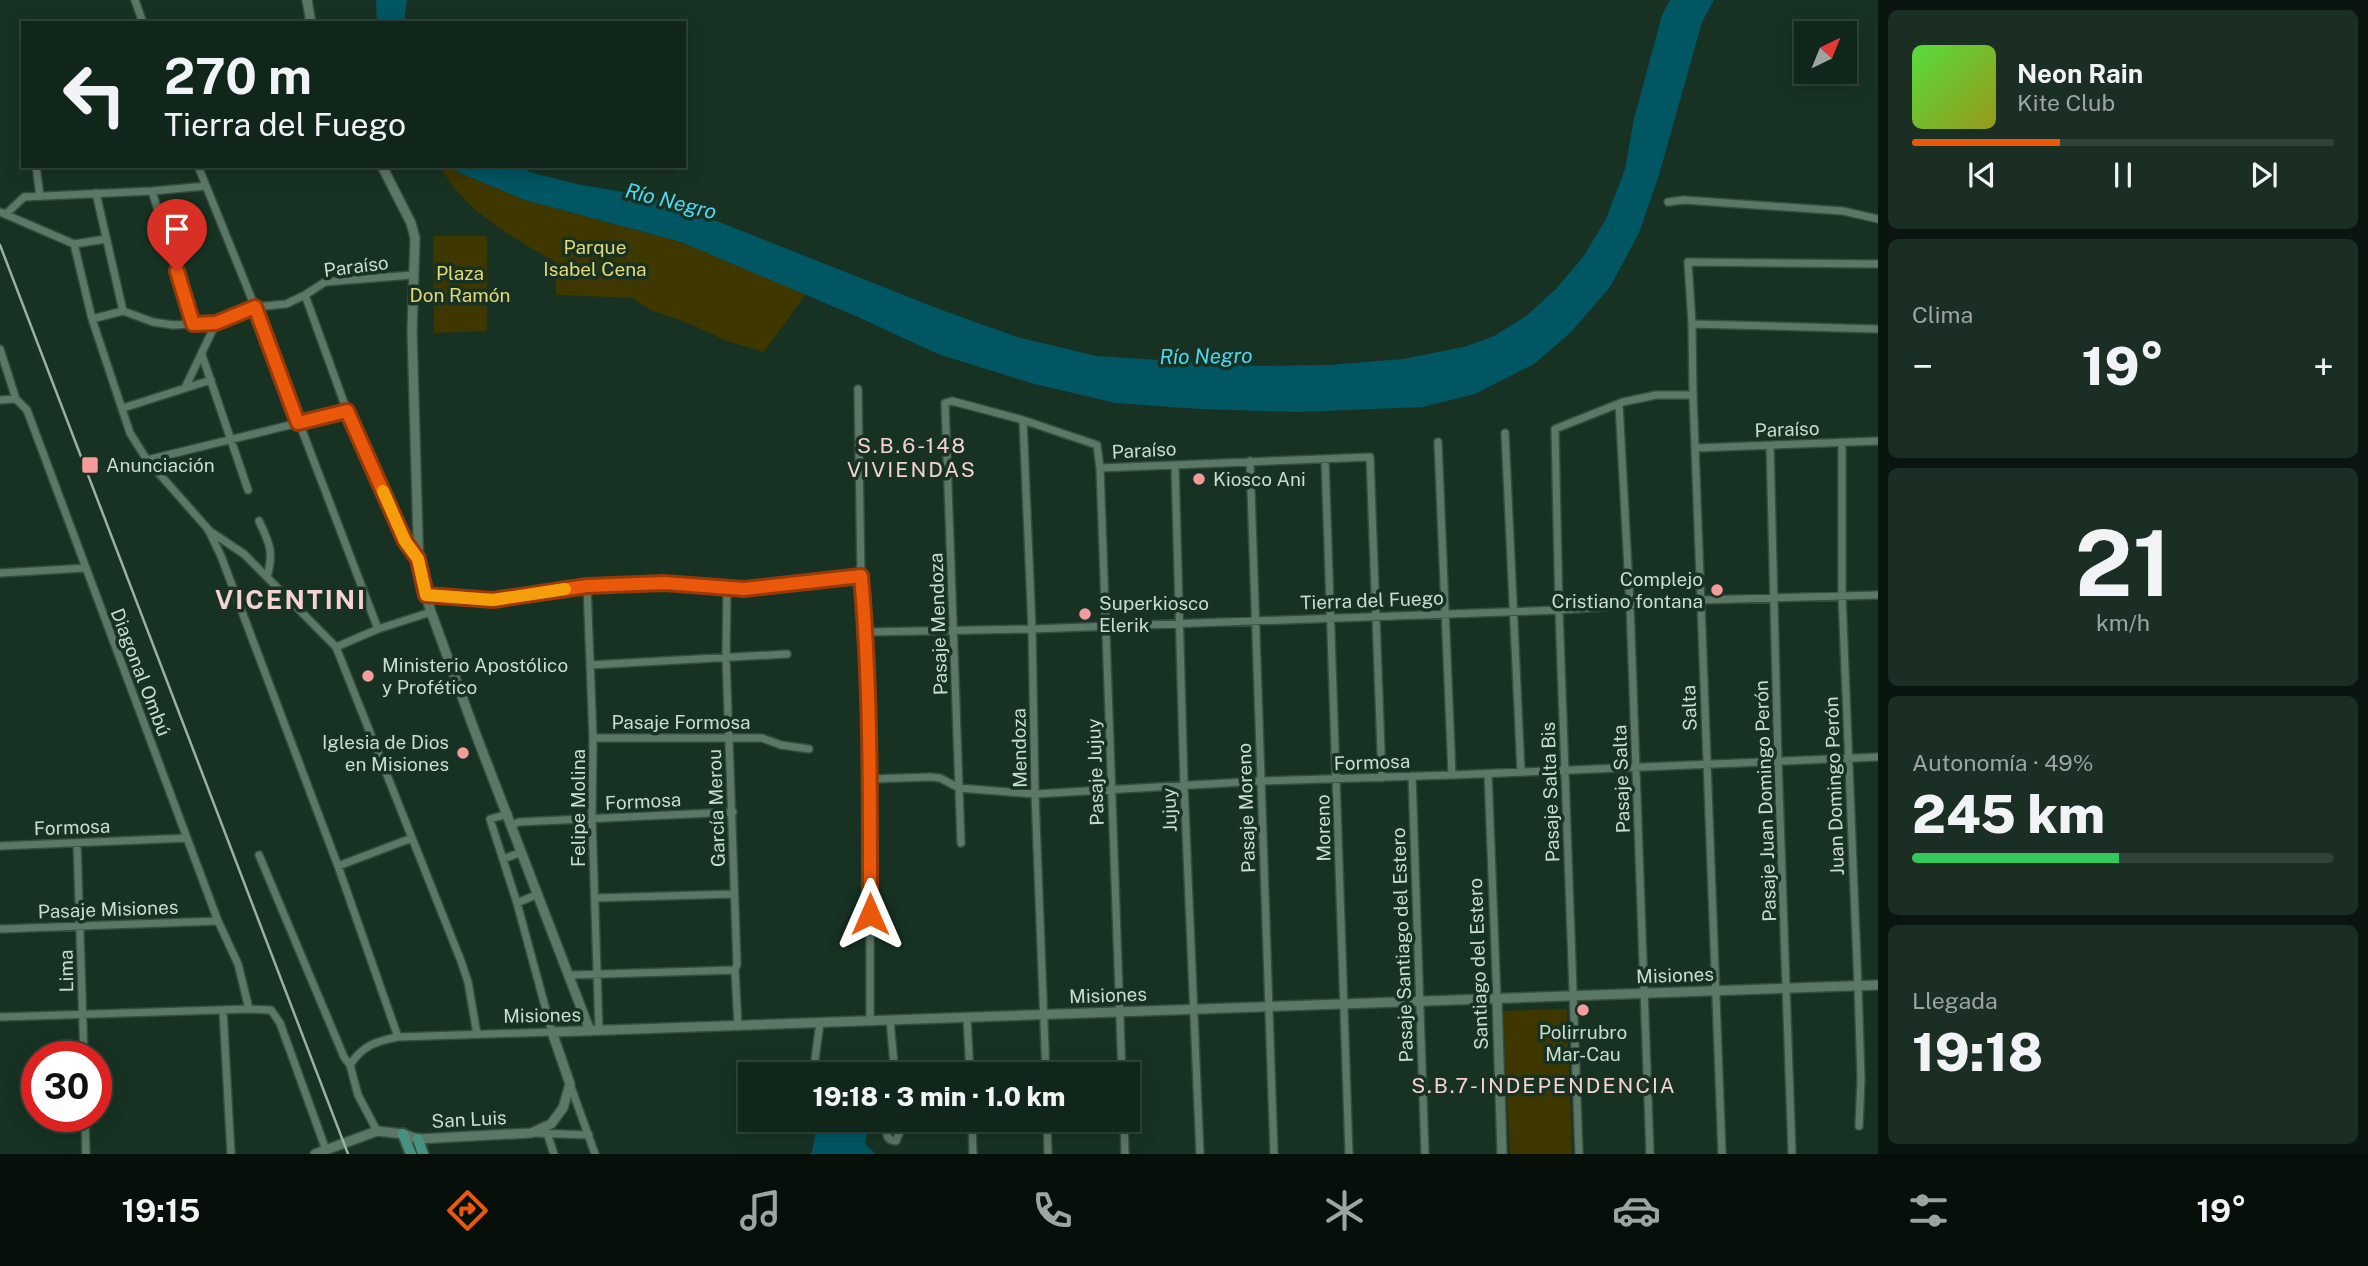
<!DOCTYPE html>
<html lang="es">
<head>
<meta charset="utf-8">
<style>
  :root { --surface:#11261a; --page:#1a2e23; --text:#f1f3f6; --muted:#9ca5a2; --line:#304339; --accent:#ea580c }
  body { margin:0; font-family:"Public Sans",sans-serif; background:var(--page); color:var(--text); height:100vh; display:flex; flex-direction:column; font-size:26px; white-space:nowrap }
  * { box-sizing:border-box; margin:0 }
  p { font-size:23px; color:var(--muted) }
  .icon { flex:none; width:38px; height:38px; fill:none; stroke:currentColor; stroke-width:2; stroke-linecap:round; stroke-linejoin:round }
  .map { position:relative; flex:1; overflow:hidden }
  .panel { display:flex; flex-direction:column; gap:10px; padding:10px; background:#09150e; width:490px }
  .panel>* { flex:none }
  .top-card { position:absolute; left:21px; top:21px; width:665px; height:147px; border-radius:0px; box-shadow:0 4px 18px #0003,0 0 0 2px var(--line); background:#11261a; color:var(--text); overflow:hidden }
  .needle { width:46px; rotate:43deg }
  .buttons { position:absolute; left:1794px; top:21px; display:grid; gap:14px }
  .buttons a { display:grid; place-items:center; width:63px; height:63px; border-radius:0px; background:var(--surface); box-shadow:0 4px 18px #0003,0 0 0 2px var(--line); font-size:35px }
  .speed { position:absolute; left:21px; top:1041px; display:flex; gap:14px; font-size:35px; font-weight:700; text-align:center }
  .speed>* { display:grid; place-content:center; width:91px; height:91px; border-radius:50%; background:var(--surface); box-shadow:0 4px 18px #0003,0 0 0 2px var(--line); line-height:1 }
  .speed .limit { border:10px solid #d22; background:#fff; color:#111 }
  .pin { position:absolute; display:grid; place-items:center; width:60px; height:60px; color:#fff; margin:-72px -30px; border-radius:50% 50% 50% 0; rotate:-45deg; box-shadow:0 0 7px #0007 }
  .pin .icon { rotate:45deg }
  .me { position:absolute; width:77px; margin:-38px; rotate:0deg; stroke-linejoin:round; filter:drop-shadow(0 0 5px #0008) }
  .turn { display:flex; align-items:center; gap:24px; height:147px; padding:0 28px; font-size:32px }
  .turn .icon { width:91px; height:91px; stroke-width:2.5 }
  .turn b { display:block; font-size:49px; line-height:60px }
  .big { font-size:52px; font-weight:800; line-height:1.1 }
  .panel .tile { flex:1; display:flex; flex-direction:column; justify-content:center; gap:10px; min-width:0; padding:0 24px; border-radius:10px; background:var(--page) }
  .panel .dial { align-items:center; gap:0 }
  .dial b { font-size:91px; line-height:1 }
  .song { display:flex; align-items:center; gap:21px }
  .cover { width:84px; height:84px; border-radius:10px; background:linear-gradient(135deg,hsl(110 70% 55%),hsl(60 70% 35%)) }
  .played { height:7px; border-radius:4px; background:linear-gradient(90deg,var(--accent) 35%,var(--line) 35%) }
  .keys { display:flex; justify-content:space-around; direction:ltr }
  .heat { display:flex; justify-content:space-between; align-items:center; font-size:38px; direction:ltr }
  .charge { height:10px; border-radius:5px; background:linear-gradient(90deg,#34c759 49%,var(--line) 0) }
  .trip { position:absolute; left:738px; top:1062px; width:402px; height:70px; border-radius:0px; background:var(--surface); box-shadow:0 4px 18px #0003,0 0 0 2px var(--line); font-weight:800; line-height:70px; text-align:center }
  .menu { display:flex; height:112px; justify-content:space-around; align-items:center; background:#070f0a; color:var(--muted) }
  .menu .icon { width:49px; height:49px }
  .menu .current { color:var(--accent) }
  .menu b { font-size:32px; color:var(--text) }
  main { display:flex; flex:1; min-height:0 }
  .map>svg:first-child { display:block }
  .green { fill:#3e3700 }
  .water { fill:#005663 }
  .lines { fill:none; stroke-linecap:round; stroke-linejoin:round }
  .minor-casing { stroke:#364c3f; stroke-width:10 }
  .tertiary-casing { stroke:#364c3f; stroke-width:12 }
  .secondary-casing { stroke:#364c3f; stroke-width:14 }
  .minor { stroke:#5b7765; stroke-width:7 }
  .tertiary { stroke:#5b7765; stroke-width:9 }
  .secondary { stroke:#489180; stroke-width:10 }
  .rail { stroke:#9cafa3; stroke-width:2.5 }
  .route-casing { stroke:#983908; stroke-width:18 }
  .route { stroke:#ea580c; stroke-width:12 }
  .slow { stroke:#f59e0b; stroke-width:12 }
  .poi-dot { fill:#f59b9b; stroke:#173223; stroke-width:2.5 }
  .labels { text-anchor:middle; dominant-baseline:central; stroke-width:7; stroke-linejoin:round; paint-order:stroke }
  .park-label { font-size:19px; fill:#e4d876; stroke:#173223 }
  .street-label { font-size:19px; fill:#cbdbd0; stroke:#173223 }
  .poi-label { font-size:19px; fill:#cbdbd0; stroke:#173223; text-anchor:start }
  .water-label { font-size:21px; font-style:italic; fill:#4ed7f0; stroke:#173223 }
  .neighbourhood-label { font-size:21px; letter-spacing:2px; fill:#f6d2d1; stroke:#173223 }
  .district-label { font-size:26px; font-weight:bold; letter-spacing:2px; fill:#f6d2d1; stroke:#173223 }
</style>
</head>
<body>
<main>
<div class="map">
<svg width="1878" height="1154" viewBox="0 0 1878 1154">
  <rect width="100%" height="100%" fill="#173223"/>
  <path class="green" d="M440,166H450L460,173L525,200L681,242L806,294L764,352L727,341L683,321L650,310L633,298L556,295L555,262C512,237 464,211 440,166Z
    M433,236H487V331L434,333Z
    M1567,1009L1572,1154H1510L1503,1011Z"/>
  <path class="water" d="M376,0H407L404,23H377Z
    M1670,0H1714L1702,22L1659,175L1639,233L1610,287L1571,332L1534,364L1475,394L1422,407L1299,412L1199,409L1115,403L1031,383L938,354L858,317L681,242L525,200L460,173L450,166H515L533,173L581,185L652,197L709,218L939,309L1017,337L1096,356L1258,366L1329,365L1403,359L1464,347L1494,336L1526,316L1556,289L1583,257L1606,219L1625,169L1634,119L1662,15Z
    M818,1120H870L865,1144L876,1154H809L812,1152Z"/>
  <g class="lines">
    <defs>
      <path id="minor" d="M135,0L143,23
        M36,166L40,196
        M198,166L255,307L378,629
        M152,191L193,324
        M96,193L123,311L153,322L173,325L216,323
        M1668,202L1684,200L1843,211L1878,219
        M0,212L74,244L106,239
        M6,214L24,197L152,191L206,186
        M74,244L92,319L130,433L147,460L208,529L221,556L338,866L398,1037
        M305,295L347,411L405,541L418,559
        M92,319L123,311
        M1692,324L1878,329
        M0,349L16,399L27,410L218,921L238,964L249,1009
        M202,355L248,490
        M185,388L216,323L255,307L286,304L305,295L325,282L412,275
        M858,389L861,576L866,632L870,779V1021
        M0,400L16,399
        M1619,404L1630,605L1650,1154
        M123,408L211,380
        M1023,420L1032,629L1035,794L1046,1074
        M1505,433L1521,772
        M1438,442L1452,775
        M1842,443V596L1858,986L1861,1079L1859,1126
        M1770,446L1778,761L1792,1154
        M1696,448L1878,441
        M1325,459L1349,1154
        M147,460L347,411
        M1250,461L1274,1154
        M1175,465L1184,785L1200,1154
        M1100,468L1122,1074
        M259,521C270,544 274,552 267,577
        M208,530L244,554L336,647L461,961L468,982L477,1034
        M0,573L85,568
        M587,586L593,738L592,819L599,1031
        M727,589L726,658L737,964L735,970L738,1026
        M426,595L453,596L493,600L587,586L664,583L744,589L861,576
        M866,632L1032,629L1559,610L1701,600L1878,595
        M336,647L378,629L431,612
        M590,665L787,654
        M593,738H762L781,745L809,749
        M1488,774L1497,999
        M1412,776L1425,1154
        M870,779L930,777L940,778L959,788L1035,794L1261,781L1452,775L1878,757
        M512,825L519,822L733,812
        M77,843L84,1057
        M961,843L945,403L952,401L1023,420L1097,445L1100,468L1370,457L1382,778
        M0,846L187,838
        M259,855L344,1057L350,1065L358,1095L377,1131
        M503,859L522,852
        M338,866L412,838
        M595,898L734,894
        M517,903L538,894
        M0,929L218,921
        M570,975L735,970
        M223,1010L231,1154
        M0,1017L249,1009L271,1010L280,1023L326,1150
        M967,1018L970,1074
        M890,1021L895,1074
        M350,1065C362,1046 376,1041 398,1037L552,1032L517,903L490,819L508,814
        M813,1074L820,1023
        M570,1084L595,1154
        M85,1116L86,1154
        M892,1120C886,1129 883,1140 896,1141L899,1134L898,1120
        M972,1120L973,1154
        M1047,1120L1048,1154
        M1124,1120L1125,1154
        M534,1133L589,1135
        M547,1133L554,1154
        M1579,1154L1559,610L1555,429L1623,402L1656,395H1693
        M1722,1154L1693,395L1692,324L1688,262L1878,264"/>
      <path id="tertiary" d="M307,0L311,23
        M382,166L411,223L415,238L412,331L419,573L431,612L475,732L590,1031
        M1497,999L1502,1154
        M315,1154L377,1131L403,1134L418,1139L531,1133L551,1124L563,1108L570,1084L552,1032L1878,985"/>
      <path id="secondary" d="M403,1134L411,1154
        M418,1139L423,1154"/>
    </defs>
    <use href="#minor" class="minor-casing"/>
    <use href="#tertiary" class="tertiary-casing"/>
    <use href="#secondary" class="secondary-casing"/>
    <use href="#minor" class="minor"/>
    <use href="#tertiary" class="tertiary"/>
    <use href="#secondary" class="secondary"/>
    <path class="rail" d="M0,245L348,1154"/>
  </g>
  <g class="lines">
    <defs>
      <path id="route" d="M177,271L193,324L216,323L255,307L298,423L347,411L405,541L418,559L426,595L493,600L587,586L664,583L744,589L861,576C871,688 870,801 870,914"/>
    </defs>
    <use href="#route" class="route-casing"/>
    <use href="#route" class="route"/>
    <path class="slow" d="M383,491L405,541L418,559L426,595L493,600L565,589"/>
  </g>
  <g class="poi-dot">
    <rect x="81" y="456" width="18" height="18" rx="3.5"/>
    <circle cx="1199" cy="479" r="7"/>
    <circle cx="1717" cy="590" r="7"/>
    <circle cx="1085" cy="614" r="7"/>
    <circle cx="368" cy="676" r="7"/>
    <circle cx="463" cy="753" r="7"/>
    <circle cx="1583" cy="1010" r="7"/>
  </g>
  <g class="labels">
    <g class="park-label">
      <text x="595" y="247">Parque<tspan x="595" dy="22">Isabel Cena</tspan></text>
      <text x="460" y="273">Plaza<tspan x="460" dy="22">Don Ramón</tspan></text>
    </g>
    <g class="street-label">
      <text transform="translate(356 266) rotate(-7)">Paraíso</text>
      <text transform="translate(1787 429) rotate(-2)">Paraíso</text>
      <text transform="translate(1144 450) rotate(-3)">Paraíso</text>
      <text transform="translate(1372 600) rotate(-2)">Tierra del Fuego</text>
      <text transform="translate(938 624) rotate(-92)">Pasaje Mendoza</text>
      <text transform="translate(141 672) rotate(69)">Diagonal Ombú</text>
      <text transform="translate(1689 708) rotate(-92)">Salta</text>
      <text x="681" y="722">Pasaje Formosa</text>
      <text transform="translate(1019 748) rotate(-91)">Mendoza</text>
      <text transform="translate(1372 762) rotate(-2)">Formosa</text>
      <text transform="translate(1095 772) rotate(-92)">Pasaje Jujuy</text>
      <text transform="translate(1621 779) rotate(-92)">Pasaje Salta</text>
      <text transform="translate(1834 786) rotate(-92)">Juan Domingo Perón</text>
      <text transform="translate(1550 792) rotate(-92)">Pasaje Salta Bis</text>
      <text transform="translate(643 801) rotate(-3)">Formosa</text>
      <text transform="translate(1765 801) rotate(-92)">Pasaje Juan Domingo Perón</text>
      <text transform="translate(578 808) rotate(-90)">Felipe Molina</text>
      <text transform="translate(716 808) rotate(-92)">García Merou</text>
      <text transform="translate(1246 808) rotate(-92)">Pasaje Moreno</text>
      <text transform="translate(1169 810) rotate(-92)">Jujuy</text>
      <text transform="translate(72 827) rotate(-2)">Formosa</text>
      <text transform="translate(1323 828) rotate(-91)">Moreno</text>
      <text transform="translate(108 909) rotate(-2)">Pasaje Misiones</text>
      <text transform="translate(1402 945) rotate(-92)">Pasaje Santiago del Estero</text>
      <text transform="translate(1478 964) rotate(-92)">Santiago del Estero</text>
      <text transform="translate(66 971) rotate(-91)">Lima</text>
      <text transform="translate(1675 975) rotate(-2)">Misiones</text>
      <text transform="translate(1108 995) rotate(-2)">Misiones</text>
      <text transform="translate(542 1015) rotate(-1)">Misiones</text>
      <text transform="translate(469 1119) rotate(-3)">San Luis</text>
    </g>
    <g class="poi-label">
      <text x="106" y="465">Anunciación</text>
      <text x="1213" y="479">Kiosco Ani</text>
      <text x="1703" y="579" text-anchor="end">Complejo<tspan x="1703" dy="22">Cristiano fontana</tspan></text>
      <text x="1099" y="603">Superkiosco<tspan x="1099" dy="22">Elerik</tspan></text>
      <text x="382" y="665">Ministerio Apostólico<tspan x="382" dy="22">y Profético</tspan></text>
      <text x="449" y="742" text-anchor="end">Iglesia de Dios<tspan x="449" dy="22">en Misiones</tspan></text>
      <text x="1583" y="1032" text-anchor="middle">Polirrubro<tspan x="1583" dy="22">Mar-Cau</tspan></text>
    </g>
    <g class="water-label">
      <text transform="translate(671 201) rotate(14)">Río Negro</text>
      <text transform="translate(1206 356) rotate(-1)">Río Negro</text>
    </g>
    <g class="neighbourhood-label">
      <text x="912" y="445">S.B.6-148<tspan x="912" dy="24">VIVIENDAS</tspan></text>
      <text x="1544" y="1085">S.B.7-INDEPENDENCIA</text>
    </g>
    <g class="district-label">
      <text x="291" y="599">VICENTINI</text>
    </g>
  </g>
</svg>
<div class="buttons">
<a><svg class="needle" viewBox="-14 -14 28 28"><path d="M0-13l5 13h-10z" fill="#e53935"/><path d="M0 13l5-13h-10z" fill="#9ca5a2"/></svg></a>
</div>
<div class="speed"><div class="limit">30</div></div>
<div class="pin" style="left:177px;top:271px;background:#d93025"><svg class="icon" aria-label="arrive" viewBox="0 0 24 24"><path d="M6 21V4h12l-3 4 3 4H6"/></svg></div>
<svg class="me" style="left:870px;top:914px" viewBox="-20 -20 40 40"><path d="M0-17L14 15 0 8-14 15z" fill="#ea580c" stroke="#fff" stroke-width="4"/></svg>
<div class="trip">19:18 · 3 min · 1.0 km</div>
<div class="top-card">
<div class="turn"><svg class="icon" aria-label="left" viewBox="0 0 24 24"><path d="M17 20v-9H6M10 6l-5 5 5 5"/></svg><div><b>270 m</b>Tierra del Fuego</div></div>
</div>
</div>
<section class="panel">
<div class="tile">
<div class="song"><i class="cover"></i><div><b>Neon Rain</b><p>Kite Club</p></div></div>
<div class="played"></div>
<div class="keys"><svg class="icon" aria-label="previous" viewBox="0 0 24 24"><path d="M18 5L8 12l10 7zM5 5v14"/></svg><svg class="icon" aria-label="pause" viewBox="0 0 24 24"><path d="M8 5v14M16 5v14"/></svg><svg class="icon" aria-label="next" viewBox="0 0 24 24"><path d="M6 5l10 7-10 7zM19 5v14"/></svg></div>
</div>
<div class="tile"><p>Clima</p>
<div class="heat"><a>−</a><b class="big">19°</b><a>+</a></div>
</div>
<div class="tile dial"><b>21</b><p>km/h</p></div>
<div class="tile"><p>Autonomía · 49%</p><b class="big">245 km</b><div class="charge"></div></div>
<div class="tile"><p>Llegada</p><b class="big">19:18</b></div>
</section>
</main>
<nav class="menu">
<b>19:15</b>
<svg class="icon current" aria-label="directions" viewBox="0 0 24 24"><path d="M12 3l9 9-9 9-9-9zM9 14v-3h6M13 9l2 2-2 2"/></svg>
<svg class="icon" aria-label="music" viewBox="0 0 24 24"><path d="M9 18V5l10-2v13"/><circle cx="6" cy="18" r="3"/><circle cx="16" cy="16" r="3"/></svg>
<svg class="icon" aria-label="phone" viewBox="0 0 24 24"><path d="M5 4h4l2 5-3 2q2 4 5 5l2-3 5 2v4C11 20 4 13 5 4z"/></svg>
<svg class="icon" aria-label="climate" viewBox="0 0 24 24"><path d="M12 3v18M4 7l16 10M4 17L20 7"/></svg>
<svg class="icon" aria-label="car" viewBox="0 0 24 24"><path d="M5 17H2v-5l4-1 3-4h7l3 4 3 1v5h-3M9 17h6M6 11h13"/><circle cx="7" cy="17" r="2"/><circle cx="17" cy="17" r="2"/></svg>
<svg class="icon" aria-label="filters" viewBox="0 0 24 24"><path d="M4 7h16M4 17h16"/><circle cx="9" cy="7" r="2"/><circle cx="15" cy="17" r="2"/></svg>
<b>19°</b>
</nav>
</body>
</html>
